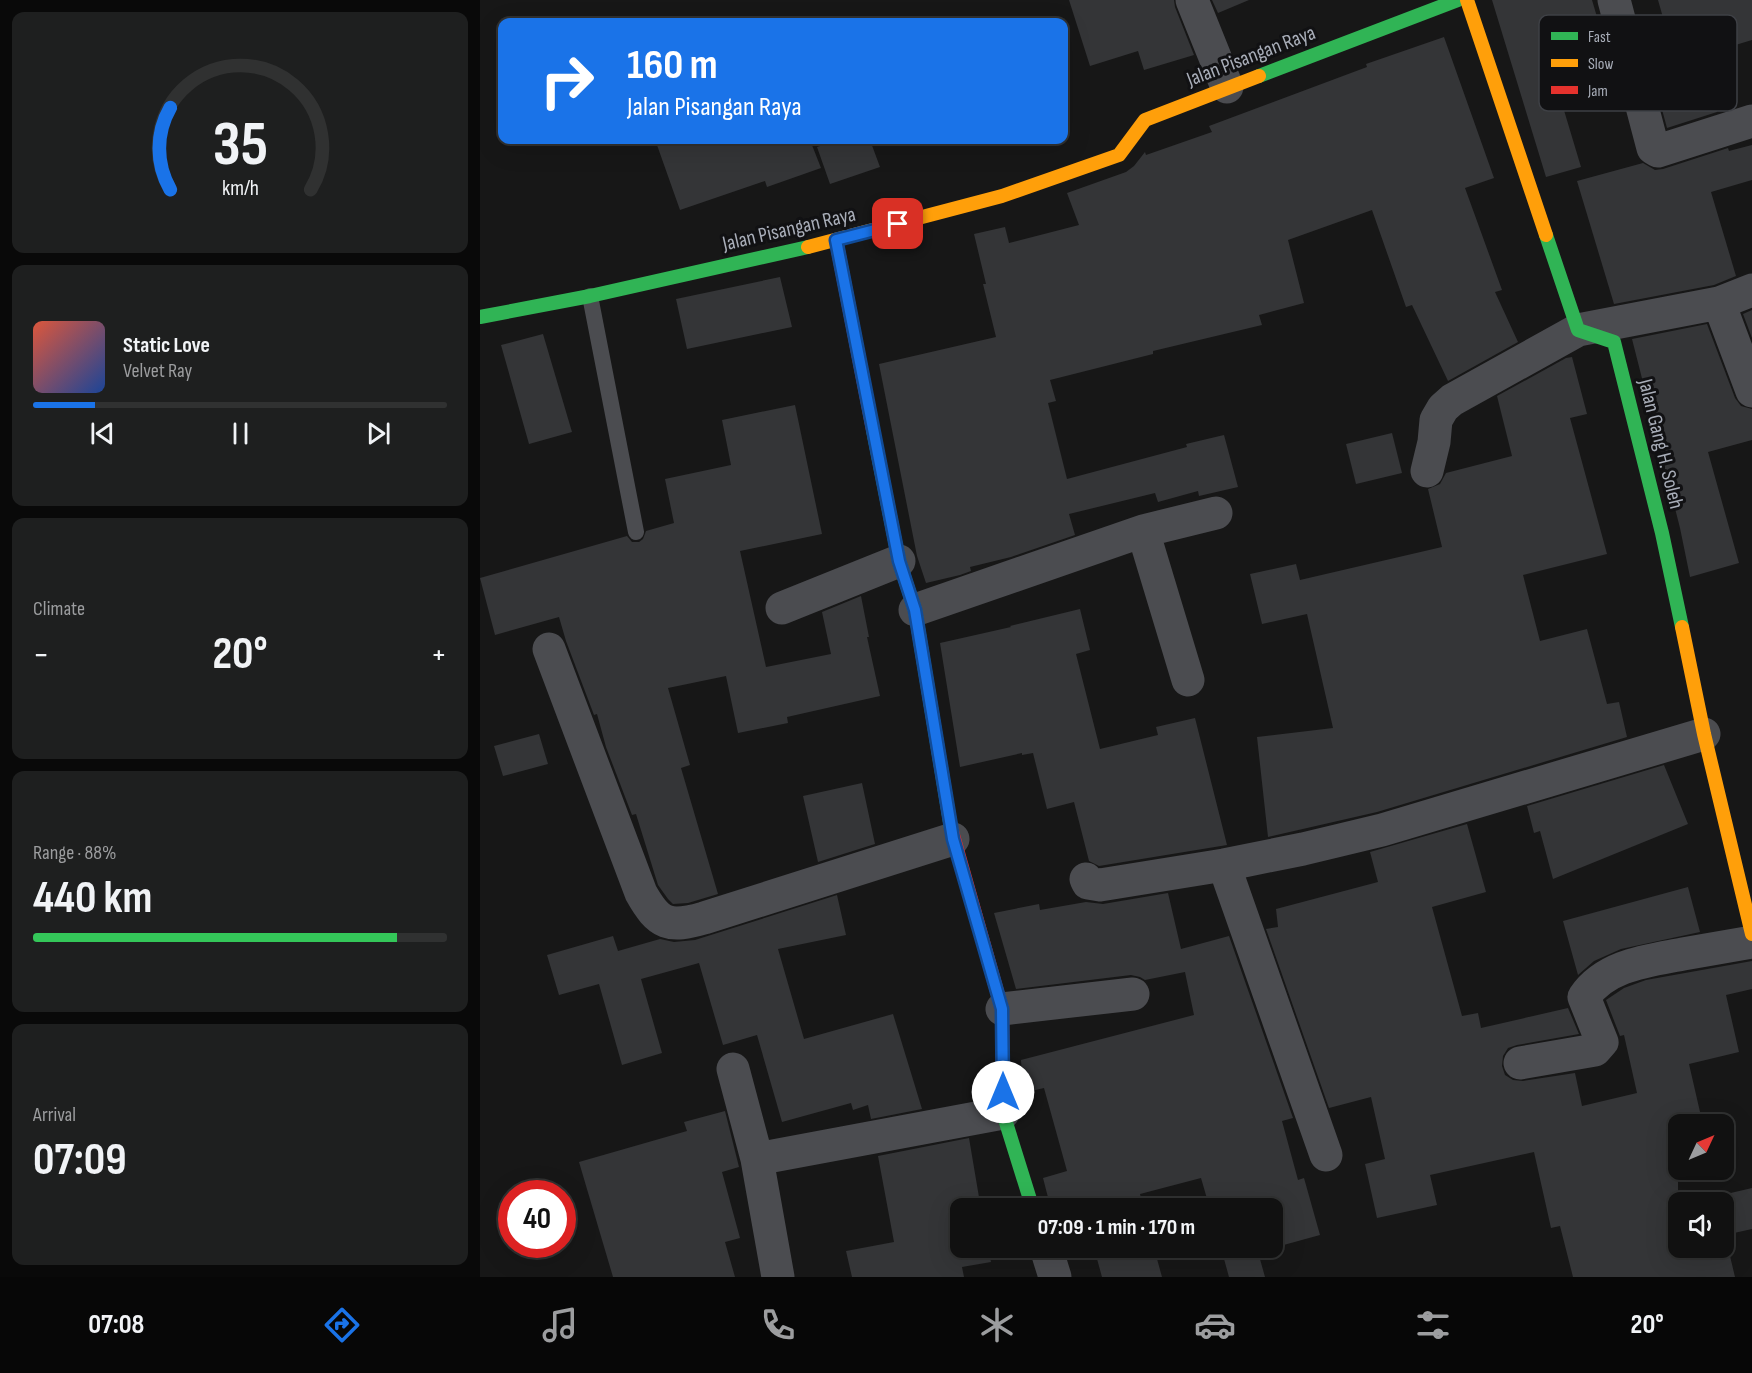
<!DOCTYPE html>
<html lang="en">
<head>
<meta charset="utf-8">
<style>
  :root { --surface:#111; --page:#1e1f1f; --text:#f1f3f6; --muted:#9c9d9f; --line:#303131; --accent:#1a73e8 }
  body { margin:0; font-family:"Sofia Sans Condensed",sans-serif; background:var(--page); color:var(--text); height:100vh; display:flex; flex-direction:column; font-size:22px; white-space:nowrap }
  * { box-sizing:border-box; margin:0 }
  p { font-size:20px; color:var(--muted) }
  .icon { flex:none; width:33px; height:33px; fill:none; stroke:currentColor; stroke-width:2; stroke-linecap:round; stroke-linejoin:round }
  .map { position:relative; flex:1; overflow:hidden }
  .sheet { display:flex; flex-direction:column; gap:12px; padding:12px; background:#090909; width:480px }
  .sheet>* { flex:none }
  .guide { position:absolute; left:18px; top:18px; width:570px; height:126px; border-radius:12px; box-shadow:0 6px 24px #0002,0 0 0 2px var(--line); background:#1a73e8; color:#fff; overflow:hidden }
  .needle { width:39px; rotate:46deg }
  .controls { position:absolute; left:1188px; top:1114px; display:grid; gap:12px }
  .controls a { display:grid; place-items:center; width:66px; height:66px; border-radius:12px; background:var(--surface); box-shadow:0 6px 24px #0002,0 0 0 2px var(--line); font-size:30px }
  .speed { position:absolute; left:18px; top:1180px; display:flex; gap:12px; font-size:30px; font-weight:700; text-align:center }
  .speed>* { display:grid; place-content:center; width:78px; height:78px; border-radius:50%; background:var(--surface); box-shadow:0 6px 24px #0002,0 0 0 2px var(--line); line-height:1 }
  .speed .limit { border:9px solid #d22; background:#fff; color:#111 }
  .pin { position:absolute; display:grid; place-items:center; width:51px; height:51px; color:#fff; margin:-26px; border-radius:12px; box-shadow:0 3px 9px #0006 }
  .me { position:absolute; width:66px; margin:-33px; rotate:0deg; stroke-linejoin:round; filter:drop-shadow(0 0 4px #0008) }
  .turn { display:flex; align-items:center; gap:21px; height:126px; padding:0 30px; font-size:27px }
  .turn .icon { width:78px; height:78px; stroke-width:2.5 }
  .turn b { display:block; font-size:42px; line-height:51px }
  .big { font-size:45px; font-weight:700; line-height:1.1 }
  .sheet .tile { flex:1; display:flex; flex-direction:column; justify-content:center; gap:9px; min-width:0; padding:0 21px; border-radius:12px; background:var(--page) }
  .sheet .dial { align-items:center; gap:0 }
  .dial svg { height:156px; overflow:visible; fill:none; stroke:var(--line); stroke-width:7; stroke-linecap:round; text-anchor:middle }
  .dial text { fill:var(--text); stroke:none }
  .song { display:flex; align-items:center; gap:18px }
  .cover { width:72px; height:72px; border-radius:9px; background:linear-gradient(135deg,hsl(10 70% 55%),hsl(220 70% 35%)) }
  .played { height:6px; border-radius:3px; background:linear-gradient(90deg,var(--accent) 15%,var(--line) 15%) }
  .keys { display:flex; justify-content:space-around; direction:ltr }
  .heat { display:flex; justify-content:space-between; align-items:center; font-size:33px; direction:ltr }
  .charge { height:9px; border-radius:4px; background:linear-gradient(90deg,#34c759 88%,var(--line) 0) }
  .trip { position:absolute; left:470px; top:1198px; width:333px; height:60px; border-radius:12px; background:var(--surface); box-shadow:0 6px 24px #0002,0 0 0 2px var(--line); font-weight:700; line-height:60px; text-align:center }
  .tab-bar { display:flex; height:96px; justify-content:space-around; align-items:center; background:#070707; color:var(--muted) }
  .tab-bar .icon { width:42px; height:42px }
  .tab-bar .active { color:var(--accent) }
  .tab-bar b { font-size:27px; color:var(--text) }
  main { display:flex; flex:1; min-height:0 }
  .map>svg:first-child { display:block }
  .building { fill:#343537 }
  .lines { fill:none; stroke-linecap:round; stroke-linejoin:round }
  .lane { stroke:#4b4c50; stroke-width:16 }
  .street { stroke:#4b4c50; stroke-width:33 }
  .fast { stroke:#30b455; stroke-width:14 }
  .slow { stroke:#ff9f0a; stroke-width:14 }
  .jam { stroke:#e5322d; stroke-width:14 }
  .route-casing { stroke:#114b97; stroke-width:15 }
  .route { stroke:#1a73e8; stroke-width:10 }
  .labels { text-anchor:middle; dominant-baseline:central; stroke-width:6; stroke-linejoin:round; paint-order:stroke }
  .street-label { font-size:21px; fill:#a8adb8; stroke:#111113 }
  .key { fill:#111113; stroke:#3e4045; stroke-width:1.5 }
  .key-label { font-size:16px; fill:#a8adb8 }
</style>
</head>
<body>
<main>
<section class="sheet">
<div class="tile dial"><svg viewBox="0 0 100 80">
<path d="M14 69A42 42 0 1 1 86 69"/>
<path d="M14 69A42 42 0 0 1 14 27" stroke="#1a73e8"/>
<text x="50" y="56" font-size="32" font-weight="700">35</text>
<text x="50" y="72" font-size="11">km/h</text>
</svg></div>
<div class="tile">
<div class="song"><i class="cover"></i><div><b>Static Love</b><p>Velvet Ray</p></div></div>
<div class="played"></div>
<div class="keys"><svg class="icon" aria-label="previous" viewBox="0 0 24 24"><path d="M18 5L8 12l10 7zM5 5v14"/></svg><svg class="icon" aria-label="pause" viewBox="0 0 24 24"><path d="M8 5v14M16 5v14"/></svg><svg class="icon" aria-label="next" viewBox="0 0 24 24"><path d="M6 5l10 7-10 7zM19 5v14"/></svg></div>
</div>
<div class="tile"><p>Climate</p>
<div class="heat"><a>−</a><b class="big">20°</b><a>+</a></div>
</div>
<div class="tile"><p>Range · 88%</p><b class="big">440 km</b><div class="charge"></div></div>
<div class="tile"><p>Arrival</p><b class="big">07:09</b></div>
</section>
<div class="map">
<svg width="1272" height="1277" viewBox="0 0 1272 1277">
  <rect width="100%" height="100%" fill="#171717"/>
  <path class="building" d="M589,0H694L695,7L714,55L664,70L658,51L610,66Z
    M732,0H769L738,13Z
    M1012,0H1112L1125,44L1122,45L1133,81L1080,97L1101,167L1066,177Z
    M1178,0H1272V40L1196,63Z
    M964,37L1014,178L985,188L1022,290L1015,292L1038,342L968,381L932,305L926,307L892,210L808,240L824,303L779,315L782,325L673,351V354L570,380L576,401L568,403L587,479L707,447L706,444L744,435L758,487L719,496L718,491L678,502L675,493L589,514L595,535L531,557L490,567L491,571L480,575L446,583L437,556L399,364L516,337L503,284H506L494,234L525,227L529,243L599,225L587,193L646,172L654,166L665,152L666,155L732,132L729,126L887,67L886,64Z
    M1230,88L1237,112L1187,128L1180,102Z
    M193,140H330L341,168L287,187L285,181L200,210L177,145Z
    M359,140H390L400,167L350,184L337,147Z
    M1272,145V180L1231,192L1256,276L1234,285L1134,304L1097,181L1163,163L1175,170L1183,169L1248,148L1249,151Z
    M300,277L312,327L207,349L196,299Z
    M1272,310V338L1263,314Z
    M1227,324L1255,398L1261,406L1272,409V440L1228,452L1259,563L1210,577L1200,528L1152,339Z
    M63,334L92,432L49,444L21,345Z
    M1092,357L1107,414L1090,418L1127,554L1043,575L1060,641L1107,629L1127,704L1139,702L1147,737L897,812L788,837L777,737L853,728L827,614L782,624L770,574L816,564L820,580L962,547L948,489L960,484L966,473L1032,456L1017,396L1086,358Z
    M315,405L342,534L260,551L286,667L351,654L342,612L381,596L389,637H387L400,696L307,717L308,723L258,733L246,676L188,688L210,765L201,768L238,894L208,903L193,904L188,899L178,885L156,814L152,815L126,747L117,714L114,715L86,641L79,617L15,635L0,578L147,536L152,542H159L163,539L166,531L194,523L185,479L251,465L242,420Z
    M912,433L922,473L876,484L866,444Z
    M600,609L610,650L596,654L620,749L678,735L676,727L715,718L747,845L619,866L609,861L594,802L567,809L553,753L542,755V753L480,767L460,643L531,627L530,626Z
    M59,734L68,764L23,776L14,746Z
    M1184,765L1208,824L1073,879L1060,831L1054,833L1047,806Z
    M382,783L395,844L338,862L323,796Z
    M987,824L1006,892L952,907L982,1016L998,1013L1001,1028L1088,1008L1099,1034L1037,1045L1028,1048L1023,1056L1022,1066L1025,1075L1033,1080L1043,1081L1095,1073L1102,1106L1157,1093L1144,1035L1140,1036L1126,1000L1144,988L1166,980L1272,961V989L1246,995L1259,1052L1209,1064L1223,1125H1198V1248H1244V1203H1208L1272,1188V1229L1245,1235L1255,1277H1093L1080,1226L1071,1228L1054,1152L950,1175L957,1205L897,1218L885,1164L905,1159L891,1097L849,1108L786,929L798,927L796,909L898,882L890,852Z
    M1208,887L1220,932L1141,949L1114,961L1098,975L1083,921Z
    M688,893L701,949L749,936L813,1118L802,1121L818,1180L824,1178L840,1235L778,1252L785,1277H749L741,1248H792V1209H730L721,1178L660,1194L664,1209H571L563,1178L587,1171L564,1088L543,1093L541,1060L714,1015L705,972L665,980L660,977L651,975L536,989L514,913L559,904L560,910L606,902L623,904Z
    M357,895L366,935L298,949L324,1039L413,1014L442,1109L391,1119L388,1105L373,1110L371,1103L302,1122L277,1035L243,1045L219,963L161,979L182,1053L142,1065L119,984L79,995L67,955L133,936L138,951L180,939L194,942L215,940Z
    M245,1111L259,1167L242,1172L260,1238L245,1242L255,1277H133L99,1162L207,1131L204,1122Z
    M489,1138L501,1209H480V1248H508L511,1262L482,1267L484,1277H372L366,1251L414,1242L398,1156Z
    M614,1248H674L682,1277H622Z"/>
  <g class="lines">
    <path class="lane" d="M110,296L156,532"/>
    <path class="street" d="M712,0L747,87
      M1134,0L1173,148L1178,151L1272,121
      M1239,303L1272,391
      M947,471L954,442L956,420L963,408L972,400L1098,330L1239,303L1272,290
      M663,531L708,680
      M302,608L419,561
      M435,610L663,531L736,513
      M69,649L161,893C179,925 189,928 224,918L473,839
      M744,865L846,1155
      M606,879L608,883L620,885L744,865L823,849L902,830L1224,734
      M522,1009L653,994
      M1040,1063L1115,1050L1122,1042L1104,997C1126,965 1167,961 1203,954C1226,950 1249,946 1272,942
      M253,1069L277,1159L298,1277
      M277,1159L523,1113
      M566,1248L575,1277"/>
    <path class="fast" d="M779,76L978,0
      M1066,235L1098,330L1134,342L1182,533L1202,627
      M0,317L110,296L328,247
      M393,430L419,561L435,610L471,828
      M523,1088V1113L553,1209"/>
    <path class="slow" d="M987,0L1066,235
      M328,247L522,196L639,155L665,120L779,76
      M1202,627L1224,734L1272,934"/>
    <path class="jam" d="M356,240L393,430
      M471,828L522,1009L523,1088"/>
  </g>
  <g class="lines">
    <defs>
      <path id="route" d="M418,224L356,240L419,561L435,610L473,839L522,1009L523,1092"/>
    </defs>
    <use href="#route" class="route-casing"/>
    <use href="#route" class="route"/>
  </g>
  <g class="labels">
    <g class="street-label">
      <text transform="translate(771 56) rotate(-21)">Jalan Pisangan Raya</text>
      <text transform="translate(309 229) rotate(-13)">Jalan Pisangan Raya</text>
      <text transform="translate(1181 444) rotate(76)">Jalan Gang H. Soleh</text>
    </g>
  </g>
  <rect x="1059" y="15" width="198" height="96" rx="9" class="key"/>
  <rect x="1071" y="32" width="27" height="8" fill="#30b455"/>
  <rect x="1071" y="59" width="27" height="8" fill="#ff9f0a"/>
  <rect x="1071" y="86" width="27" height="8" fill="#e5322d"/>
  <g class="key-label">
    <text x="1108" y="42">Fast</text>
    <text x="1108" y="69">Slow</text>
    <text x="1108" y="96">Jam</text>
  </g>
</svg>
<div class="controls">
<a><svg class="needle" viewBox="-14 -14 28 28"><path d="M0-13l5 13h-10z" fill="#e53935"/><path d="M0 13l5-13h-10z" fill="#9c9d9f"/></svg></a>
<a><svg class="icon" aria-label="sound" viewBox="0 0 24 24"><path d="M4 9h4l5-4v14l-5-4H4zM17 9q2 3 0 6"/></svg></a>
</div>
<div class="speed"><div class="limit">40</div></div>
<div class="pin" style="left:418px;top:224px;background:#d93025"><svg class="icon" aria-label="arrive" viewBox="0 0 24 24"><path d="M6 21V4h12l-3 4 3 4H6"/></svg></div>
<svg class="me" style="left:523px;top:1092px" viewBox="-20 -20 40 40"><circle r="19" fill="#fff"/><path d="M0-13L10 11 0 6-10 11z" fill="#1a73e8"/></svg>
<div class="trip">07:09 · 1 min · 170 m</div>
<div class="guide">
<div class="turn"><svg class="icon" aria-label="right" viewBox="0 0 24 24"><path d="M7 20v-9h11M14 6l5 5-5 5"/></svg><div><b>160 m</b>Jalan Pisangan Raya</div></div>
</div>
</div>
</main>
<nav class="tab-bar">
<b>07:08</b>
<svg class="icon active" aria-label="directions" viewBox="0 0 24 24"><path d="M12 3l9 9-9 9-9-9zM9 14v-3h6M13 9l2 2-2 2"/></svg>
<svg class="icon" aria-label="music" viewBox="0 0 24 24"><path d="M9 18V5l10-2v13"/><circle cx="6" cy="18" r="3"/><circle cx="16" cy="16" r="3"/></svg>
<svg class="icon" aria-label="phone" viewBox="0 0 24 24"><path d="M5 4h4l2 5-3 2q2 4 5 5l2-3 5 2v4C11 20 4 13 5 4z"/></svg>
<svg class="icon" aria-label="climate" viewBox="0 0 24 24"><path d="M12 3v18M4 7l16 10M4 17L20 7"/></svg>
<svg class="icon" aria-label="car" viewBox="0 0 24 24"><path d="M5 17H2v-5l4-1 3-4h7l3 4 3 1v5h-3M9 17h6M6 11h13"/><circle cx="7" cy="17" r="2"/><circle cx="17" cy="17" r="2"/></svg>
<svg class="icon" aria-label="filters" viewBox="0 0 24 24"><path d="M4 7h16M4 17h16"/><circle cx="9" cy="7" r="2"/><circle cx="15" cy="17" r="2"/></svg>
<b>20°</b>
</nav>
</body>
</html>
